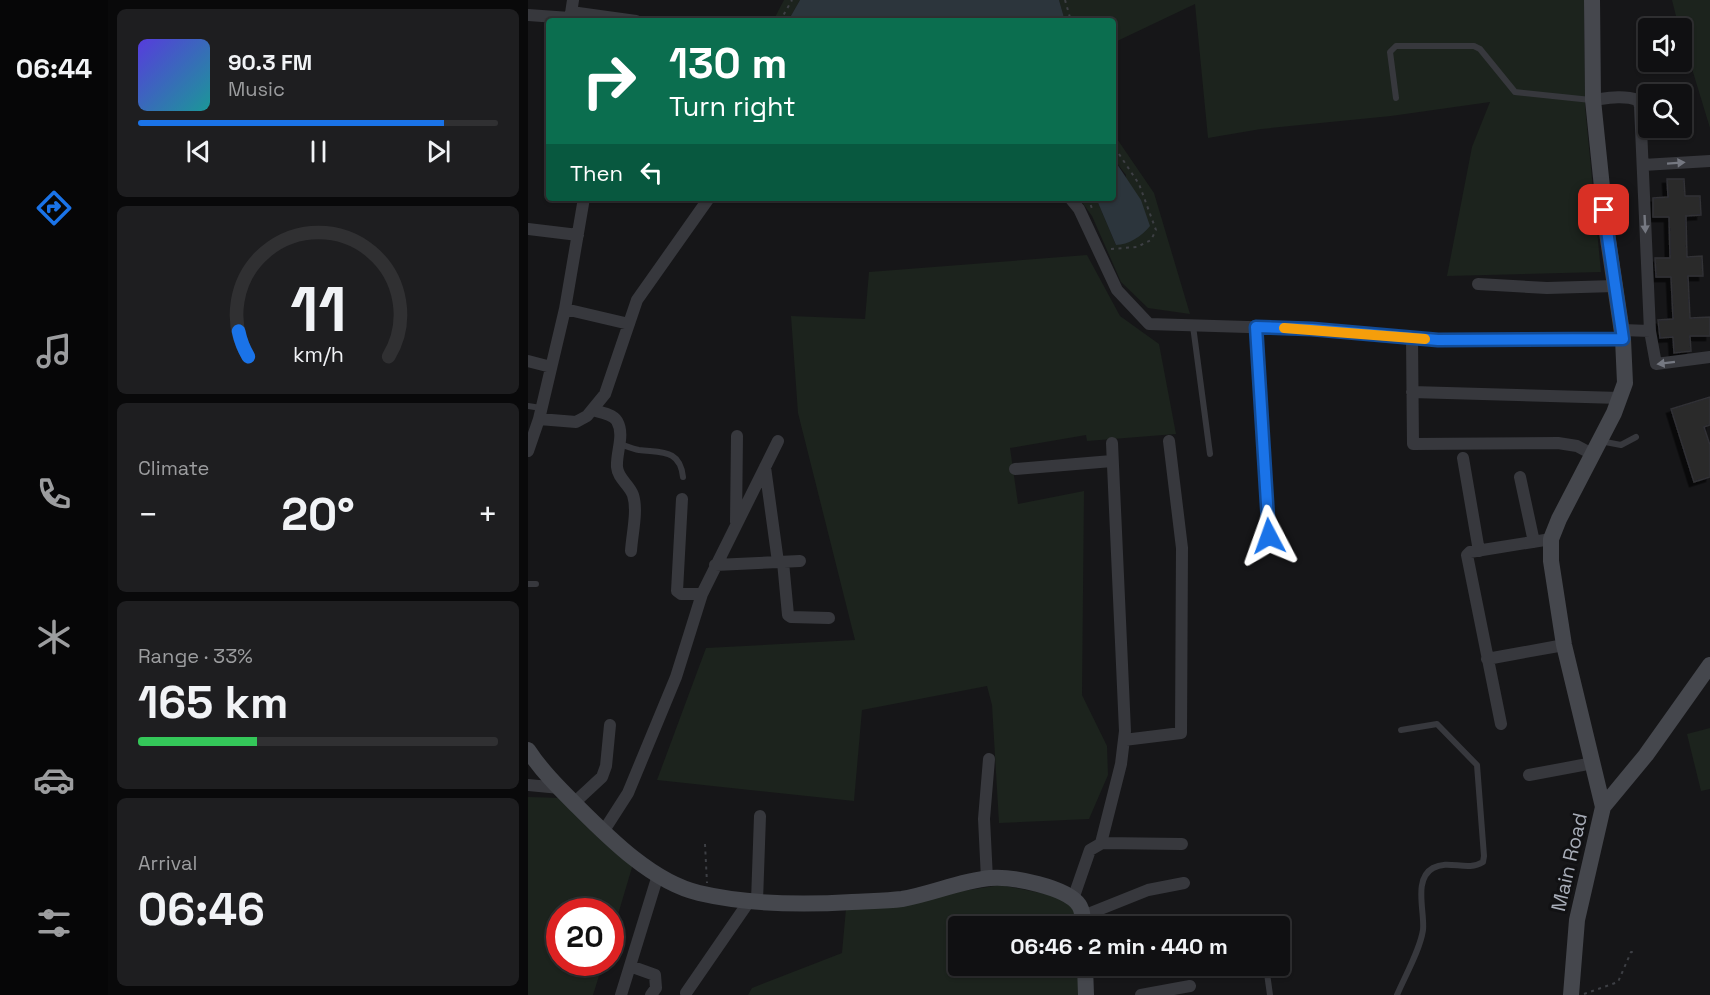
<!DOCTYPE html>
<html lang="en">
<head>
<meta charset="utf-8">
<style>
  :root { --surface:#101012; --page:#1e1e20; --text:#f1f3f6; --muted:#9c9d9f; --line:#303032; --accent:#1a73e8 }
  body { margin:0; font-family:"Space Grotesk",sans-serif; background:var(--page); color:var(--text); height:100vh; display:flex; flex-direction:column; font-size:22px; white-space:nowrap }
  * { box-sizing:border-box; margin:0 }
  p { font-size:20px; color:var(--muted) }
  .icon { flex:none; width:33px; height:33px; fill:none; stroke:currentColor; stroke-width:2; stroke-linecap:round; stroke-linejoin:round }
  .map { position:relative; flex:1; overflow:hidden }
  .drawer { display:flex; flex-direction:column; gap:9px; padding:9px; background:#09090a; width:420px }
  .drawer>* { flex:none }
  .banner { position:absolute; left:18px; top:18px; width:570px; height:183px; border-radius:6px; box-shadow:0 2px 4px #0004,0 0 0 2px var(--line); background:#0b6e4f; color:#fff; overflow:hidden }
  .buttons { position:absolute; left:1110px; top:18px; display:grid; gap:12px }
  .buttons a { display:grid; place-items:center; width:54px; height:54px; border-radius:6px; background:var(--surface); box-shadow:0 2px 4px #0004,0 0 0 2px var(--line); font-size:30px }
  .speed { position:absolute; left:18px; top:898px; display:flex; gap:12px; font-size:30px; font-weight:700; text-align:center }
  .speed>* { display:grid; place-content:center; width:78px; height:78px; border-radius:50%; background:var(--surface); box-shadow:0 2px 4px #0004,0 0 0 2px var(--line); line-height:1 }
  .speed .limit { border:9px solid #d22; background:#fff; color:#111 }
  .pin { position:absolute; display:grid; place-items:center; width:51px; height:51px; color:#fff; margin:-26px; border-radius:12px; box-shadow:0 3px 9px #0006 }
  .me { position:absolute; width:66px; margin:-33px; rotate:356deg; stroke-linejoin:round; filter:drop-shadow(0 0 4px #0008) }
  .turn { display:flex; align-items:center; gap:21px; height:126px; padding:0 24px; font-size:27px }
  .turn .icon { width:78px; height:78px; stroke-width:2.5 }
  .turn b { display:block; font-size:42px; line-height:51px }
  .then { display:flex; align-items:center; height:57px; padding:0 24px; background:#0003; gap:12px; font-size:22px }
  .big { font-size:45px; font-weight:600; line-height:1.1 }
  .drawer .tile { flex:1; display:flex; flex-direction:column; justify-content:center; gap:9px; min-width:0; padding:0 21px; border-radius:9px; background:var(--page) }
  .drawer .dial { align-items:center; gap:0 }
  .dial svg { height:156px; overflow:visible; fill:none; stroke:var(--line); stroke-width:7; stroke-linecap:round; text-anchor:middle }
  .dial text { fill:var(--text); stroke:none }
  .song { display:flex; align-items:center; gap:18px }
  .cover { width:72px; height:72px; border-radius:9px; background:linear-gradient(135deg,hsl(250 70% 55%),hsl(180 70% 35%)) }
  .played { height:6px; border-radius:3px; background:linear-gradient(90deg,var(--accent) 85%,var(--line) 85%) }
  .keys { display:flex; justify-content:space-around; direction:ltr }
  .heat { display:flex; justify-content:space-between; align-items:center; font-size:33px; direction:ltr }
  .charge { height:9px; border-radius:4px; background:linear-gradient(90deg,#34c759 33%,var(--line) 0) }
  .trip { position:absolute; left:420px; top:916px; width:342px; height:60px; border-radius:6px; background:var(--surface); box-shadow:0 2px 4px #0004,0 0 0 2px var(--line); font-weight:600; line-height:60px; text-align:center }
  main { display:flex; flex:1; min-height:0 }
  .tab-bar { display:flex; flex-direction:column; width:108px; justify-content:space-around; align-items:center; background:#060607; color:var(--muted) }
  .tab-bar .icon { width:42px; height:42px }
  .tab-bar .active { color:var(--accent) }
  .tab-bar b { font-size:27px; color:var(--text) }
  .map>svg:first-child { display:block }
  .green { fill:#1c231d }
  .water { fill:#2c353c }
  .building { fill:#29292c; stroke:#303034; stroke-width:1.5; filter:url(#shadow) }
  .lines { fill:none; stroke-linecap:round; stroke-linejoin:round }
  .path { stroke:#3d3f44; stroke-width:2; stroke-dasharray:3 4.5; stroke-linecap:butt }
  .lane { stroke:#37383d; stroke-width:6 }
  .street { stroke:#37383d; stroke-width:12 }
  .secondary { stroke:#45474d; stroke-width:16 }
  .oneway { fill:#757881 }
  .route-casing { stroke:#114b97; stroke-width:15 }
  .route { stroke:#1a73e8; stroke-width:10 }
  .slow { stroke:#f59e0b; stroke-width:10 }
  .labels { text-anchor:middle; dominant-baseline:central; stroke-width:6; stroke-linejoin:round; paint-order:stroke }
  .street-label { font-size:20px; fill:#a8adb8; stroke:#111113 }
</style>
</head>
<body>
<main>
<nav class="tab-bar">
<b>06:44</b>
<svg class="icon active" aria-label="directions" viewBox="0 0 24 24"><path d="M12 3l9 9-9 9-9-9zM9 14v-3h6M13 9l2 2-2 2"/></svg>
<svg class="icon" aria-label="music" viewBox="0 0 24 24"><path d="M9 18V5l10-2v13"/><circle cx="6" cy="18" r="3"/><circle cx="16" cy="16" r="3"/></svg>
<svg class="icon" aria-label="phone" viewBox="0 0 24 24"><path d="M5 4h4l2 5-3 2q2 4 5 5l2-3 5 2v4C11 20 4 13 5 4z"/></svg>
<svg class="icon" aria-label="climate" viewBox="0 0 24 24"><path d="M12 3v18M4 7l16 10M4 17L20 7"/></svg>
<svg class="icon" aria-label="car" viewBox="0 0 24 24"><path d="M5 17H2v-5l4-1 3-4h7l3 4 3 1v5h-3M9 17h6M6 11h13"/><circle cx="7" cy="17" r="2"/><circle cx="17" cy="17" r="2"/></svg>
<svg class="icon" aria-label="filters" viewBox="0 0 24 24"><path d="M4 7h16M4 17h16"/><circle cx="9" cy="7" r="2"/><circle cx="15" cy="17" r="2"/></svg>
</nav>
<section class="drawer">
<div class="tile">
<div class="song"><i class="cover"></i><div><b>90.3 FM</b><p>Music</p></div></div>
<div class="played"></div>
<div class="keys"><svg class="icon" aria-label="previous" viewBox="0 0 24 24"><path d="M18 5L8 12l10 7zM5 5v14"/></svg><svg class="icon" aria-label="pause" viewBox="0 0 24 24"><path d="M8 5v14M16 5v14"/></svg><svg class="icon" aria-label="next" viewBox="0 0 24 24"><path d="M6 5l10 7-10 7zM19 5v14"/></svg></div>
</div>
<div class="tile dial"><svg viewBox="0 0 100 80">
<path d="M14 69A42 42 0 1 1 86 69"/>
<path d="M14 69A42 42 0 0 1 9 56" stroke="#1a73e8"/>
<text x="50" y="56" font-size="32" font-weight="700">11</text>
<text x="50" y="72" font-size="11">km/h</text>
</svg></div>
<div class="tile"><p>Climate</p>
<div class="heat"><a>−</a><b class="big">20°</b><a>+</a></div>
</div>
<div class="tile"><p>Range · 33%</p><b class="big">165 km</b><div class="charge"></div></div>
<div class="tile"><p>Arrival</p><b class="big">06:46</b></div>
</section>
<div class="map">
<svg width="1182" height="995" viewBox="0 0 1182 995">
  <defs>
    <filter id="shadow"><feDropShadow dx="-4.5" dy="4.5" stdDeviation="0" flood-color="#0009"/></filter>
  </defs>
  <rect width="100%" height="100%" fill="#161618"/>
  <path class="green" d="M256,0H272L260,21H245Z
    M531,0H1056L1057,106L1073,272L919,276L944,147L962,102L863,116L733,129L680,138L667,4L585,43V21H537Z
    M1144,0H1182V128L1154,36V28H1151Z
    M585,133L626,193L662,314L620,308L593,282L564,216L551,198H568L588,245L598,175L585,158Z
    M559,255L592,316L631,344L648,434L559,441L558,435L482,448L490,504L556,491L554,695L579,746L580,775L561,819L471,823L464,705L459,686L334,710L326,801L129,780L178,648L327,640L270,413L263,316L337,319L341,272Z
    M1182,728V789L1173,791L1159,734Z
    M0,797L34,798L105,864L83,938L82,912H32V963H75L65,995H0Z
    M473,885L533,897L548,908L549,927H430V966H552L555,995H220L224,988L314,953L318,909Z"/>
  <path class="water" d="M272,0H531L537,21H260Z
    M585,158L613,200L622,226C614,236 600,245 588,245L568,198H585Z"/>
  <path class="building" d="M1139,179H1156L1157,196H1172L1173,215L1158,216L1159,257L1174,256L1175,276H1160L1162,318L1182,317V336H1162L1163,351L1146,353L1145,337L1132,338L1130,320L1145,319L1143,277H1128L1127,258H1142L1141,217H1125V198L1140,197Z
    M1182,397V425L1176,427L1182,445V477L1166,482L1143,409Z"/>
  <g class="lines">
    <path class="path" d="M537,0L543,21
      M252,21L264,0
      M560,198L565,211
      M583,249L609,247L623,240L628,230L611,184L585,145
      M177,844L179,883
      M1056,994L1090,982L1103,952H1107"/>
    <path class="lane" d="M868,98L862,52L868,46H946L952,49L987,92L1063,100
      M665,326L682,454
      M728,327L741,536
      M0,406L13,408
      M1072,441L1093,445L1108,437
      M92,444C98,446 105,449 111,450C134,453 152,449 155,477
      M0,584H8
      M738,966L742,995
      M869,995C877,976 892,950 895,930C897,912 885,879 905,868C921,859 939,872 955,862L956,856L949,765L909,724L873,730"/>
    <path class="street" d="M43,12L108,21
      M0,15L42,18
      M42,20L45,0
      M1065,100C1080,98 1095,95 1110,100L1112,106L1122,331L1128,364L1182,357
      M1115,165L1182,161
      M542,198L551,209L589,290L621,324L784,329L910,340L1095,339
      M0,229L50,235
      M950,284L1019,288L1087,286
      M37,309L101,324
      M1094,330L1122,331
      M884,338L885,444L1030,443L1049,446L1064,454
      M0,361L23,367
      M884,392L1092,398
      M64,410C71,412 85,414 89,421C97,435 88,452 89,467C90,479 101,484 105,495C110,511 104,534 103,551
      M11,419L48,422L59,416L77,394L109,300L181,198
      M0,451L11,419L37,309L56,198
      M935,458L951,551
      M237,467L250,562
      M487,469L584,461
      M992,477L1006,542
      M154,499L149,591L153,594H174
      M208,522L209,436
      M255,562L260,615L263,617L301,618
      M187,565L272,561
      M959,659L1036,645
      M973,724L939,555L942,552L1023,539
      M596,740L653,733L654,548L641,441
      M1001,775L1065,763
      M0,785L32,788
      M46,803L74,777L78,766L82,725
      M75,832L100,793L148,677L174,594L250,441
      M573,843L593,764L597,731L584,443
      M459,879L456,819L461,759
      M545,899L562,850L574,843L654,844
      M229,901L232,816
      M555,916L620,890L656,883
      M102,966L127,975L128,988L123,995
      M158,993L222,900
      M93,995L130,875
      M613,995L662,986"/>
    <path class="secondary" d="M1064,0L1065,100L1078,226L1095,339L1097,383L1086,413L1031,519L1023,539V561L1036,645L1075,807
      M0,750C13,770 30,787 47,804C80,837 124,882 171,893C218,904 276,905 324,902C340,901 358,901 374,899C403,894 432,881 462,878C483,876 539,887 551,905C555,911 555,920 555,927
      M557,966L558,995
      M1043,995L1049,920L1075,807L1118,755L1182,665"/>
  </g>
  <defs><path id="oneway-solid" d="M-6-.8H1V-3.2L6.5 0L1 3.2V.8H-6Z" transform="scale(1.5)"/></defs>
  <g class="oneway">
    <use href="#oneway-solid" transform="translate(1148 163) rotate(-4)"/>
    <use href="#oneway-solid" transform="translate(1117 224) rotate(87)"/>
    <use href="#oneway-solid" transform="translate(1138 363) rotate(173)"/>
  </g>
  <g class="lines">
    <defs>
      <path id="route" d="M741,536L728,327L784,329L910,340L1095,339L1076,210"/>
    </defs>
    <use href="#route" class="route-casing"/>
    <use href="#route" class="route"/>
    <path class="slow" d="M756,328L897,339"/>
  </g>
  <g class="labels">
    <g class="street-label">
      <text transform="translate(1041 862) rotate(-77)">Main Road</text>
    </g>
  </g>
</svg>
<div class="buttons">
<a><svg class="icon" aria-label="sound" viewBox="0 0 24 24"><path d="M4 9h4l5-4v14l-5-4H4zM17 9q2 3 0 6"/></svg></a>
<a><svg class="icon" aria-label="search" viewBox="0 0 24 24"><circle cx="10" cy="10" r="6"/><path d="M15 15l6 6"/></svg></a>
</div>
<div class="speed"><div class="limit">20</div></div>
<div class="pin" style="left:1076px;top:210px;background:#d93025"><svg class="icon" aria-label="arrive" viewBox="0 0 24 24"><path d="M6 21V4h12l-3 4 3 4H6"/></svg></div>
<svg class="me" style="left:741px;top:536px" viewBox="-20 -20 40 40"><path d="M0-17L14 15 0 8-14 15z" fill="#1a73e8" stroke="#fff" stroke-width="4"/></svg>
<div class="trip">06:46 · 2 min · 440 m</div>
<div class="banner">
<div class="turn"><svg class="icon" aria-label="right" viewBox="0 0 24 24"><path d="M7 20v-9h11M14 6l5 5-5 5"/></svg><div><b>130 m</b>Turn right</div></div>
<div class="then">Then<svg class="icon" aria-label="left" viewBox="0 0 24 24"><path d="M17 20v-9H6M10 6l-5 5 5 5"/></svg></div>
</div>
</div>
</main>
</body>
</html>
